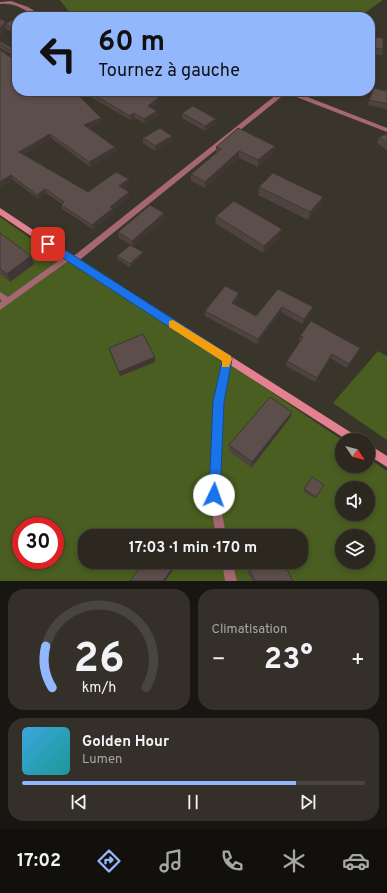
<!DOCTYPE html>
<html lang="fr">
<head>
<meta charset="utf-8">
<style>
  :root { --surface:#2c2820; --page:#343029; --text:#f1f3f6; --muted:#a6a6a5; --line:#48443e; --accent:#93b7fd }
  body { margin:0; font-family:Overpass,sans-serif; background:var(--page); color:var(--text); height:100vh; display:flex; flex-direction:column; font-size:15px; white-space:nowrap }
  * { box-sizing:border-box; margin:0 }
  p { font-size:13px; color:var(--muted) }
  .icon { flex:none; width:22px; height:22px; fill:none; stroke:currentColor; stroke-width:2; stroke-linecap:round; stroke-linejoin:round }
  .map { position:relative; height:581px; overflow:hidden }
  .drawer { display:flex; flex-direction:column; gap:8px; padding:8px; background:#181612; flex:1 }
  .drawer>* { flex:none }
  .banner { position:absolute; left:12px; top:12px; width:363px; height:84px; border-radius:16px; box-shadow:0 2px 6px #0003,0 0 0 1px var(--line); background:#93b7fd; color:#111; overflow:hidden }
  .needle { width:26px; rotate:125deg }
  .controls { position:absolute; left:335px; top:433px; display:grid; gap:8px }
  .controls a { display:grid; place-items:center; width:40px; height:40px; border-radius:50%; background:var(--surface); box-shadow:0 2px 6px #0003,0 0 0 1px var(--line); font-size:20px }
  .speed { position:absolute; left:12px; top:517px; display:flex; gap:8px; font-size:20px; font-weight:700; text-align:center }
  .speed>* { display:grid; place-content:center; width:52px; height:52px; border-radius:50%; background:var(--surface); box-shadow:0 2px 6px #0003,0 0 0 1px var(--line); line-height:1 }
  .speed .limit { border:6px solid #d22; background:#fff; color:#111 }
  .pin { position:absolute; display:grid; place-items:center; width:34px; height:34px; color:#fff; margin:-17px; border-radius:8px; box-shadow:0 2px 6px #0006 }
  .me { position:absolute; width:44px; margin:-22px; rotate:3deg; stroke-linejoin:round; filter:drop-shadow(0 0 3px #0008) }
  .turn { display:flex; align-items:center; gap:14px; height:84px; padding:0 20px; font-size:18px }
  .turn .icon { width:52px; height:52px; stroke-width:2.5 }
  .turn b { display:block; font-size:28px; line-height:34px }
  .big { font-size:30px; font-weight:700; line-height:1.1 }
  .drawer .card { flex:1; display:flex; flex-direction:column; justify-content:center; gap:6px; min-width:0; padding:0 14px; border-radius:16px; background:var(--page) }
  .drawer .dial { align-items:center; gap:0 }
  .dial svg { height:104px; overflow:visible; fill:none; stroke:var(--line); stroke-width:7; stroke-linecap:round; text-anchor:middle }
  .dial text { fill:var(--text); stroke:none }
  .song { display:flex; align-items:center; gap:12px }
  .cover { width:48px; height:48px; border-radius:6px; background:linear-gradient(135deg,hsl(200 70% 55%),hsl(180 70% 35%)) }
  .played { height:4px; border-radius:2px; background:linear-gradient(90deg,var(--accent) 80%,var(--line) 80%) }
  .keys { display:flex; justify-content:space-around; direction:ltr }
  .heat { display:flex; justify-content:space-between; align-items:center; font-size:22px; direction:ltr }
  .drawer .tiles { flex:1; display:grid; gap:8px; grid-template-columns:1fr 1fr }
  .card:last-child { grid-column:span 2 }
  .trip { position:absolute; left:78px; top:529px; width:230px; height:40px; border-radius:16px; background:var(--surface); box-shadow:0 2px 6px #0003,0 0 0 1px var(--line); font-weight:700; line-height:40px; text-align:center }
  .tabs { display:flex; height:64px; justify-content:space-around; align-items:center; background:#12100d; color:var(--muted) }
  .tabs .icon { width:28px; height:28px }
  .tabs .on { color:var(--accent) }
  .tabs b { font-size:18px; color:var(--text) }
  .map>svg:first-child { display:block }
  .green { fill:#495e20; fill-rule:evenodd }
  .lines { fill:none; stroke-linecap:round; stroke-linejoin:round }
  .lane { fill:#a56770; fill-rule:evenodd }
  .street { fill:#a56770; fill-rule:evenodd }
  .secondary { fill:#e48191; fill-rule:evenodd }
  .wall { fill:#4f4340 }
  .shaded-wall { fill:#403734 }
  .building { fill:#5c4e4a; stroke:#403734 }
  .route { fill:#1a73e8; stroke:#114b97 }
  .slow { fill:#f59e0b }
</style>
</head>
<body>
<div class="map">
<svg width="387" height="581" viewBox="0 0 387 581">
  <rect width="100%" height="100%" fill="#3a352a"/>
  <path class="green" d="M60,0H383L359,17H73Z
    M0,217L63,261L71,256L342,440V466H368V458L387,471V581H0ZM342,488H368V514H342ZM21,526H55V560H21ZM85,536H301V562H85ZM342,536H368V562H342Z
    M378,351L387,356V440L333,403Z"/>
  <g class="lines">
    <path class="lane" d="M68,254L71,255L72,257L71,259L0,310V303L2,301L0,299V292L8,297Z"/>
    <path class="street" d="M11,1L28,7L44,17C28,17 22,2 0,4V2Z
      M281,91H292L387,128V132L286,93L76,263H70L69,261L70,259Z
      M227,355L230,356L231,359L224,402L219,495L226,536H216L209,495L214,402L223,359L224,356Z
      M222,562H232L237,581H225Z"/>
    <path class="secondary" d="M0,208L71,255L358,437L360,440H347L65,259L0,215Z
      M368,444L387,456V467L368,455Z"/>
  </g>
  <path class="wall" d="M17,18V34L6,29L5,27L0,37V19L5,23Z
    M370,37L383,49L382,55L370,54Z
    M0,41L17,51V58L0,48Z
    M0,50L101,118V123L89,128L115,147L116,152L90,167L51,138L23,155L88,192L129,179V184L123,189L129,197L113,210L114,213L93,229L62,209L61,205L62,204L46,193L39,199L13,180L0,188Z
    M387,87V109L368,105L369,100L386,91Z
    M80,91H146L159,102L152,108L158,115L145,124L135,118L131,120Z
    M182,113L216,124L205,131L182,118Z
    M387,134V150L377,143L379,137Z
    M172,136V141L155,151L143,143V138Z
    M275,146L274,152L258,167L239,158L205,188L191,181V174L216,153V147Z
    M259,187L322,204L308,220L258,195Z
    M216,216L282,229L280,237L263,253L215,223Z
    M164,219L133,246L119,238L118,232Z
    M0,233L31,256L34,264L10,282L0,274Z
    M143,252V255L130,267L117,259V256Z
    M278,289L311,312L302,324L281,312L257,344L205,316V311L239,298L235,304L256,316Z
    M300,336L360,348L358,352L347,368L330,358L315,382L286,366L287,361L301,341L299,340Z
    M109,348L155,362L120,376L110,352Z
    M290,418L251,468L229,451V445Z
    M324,485L315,499L303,491L304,489Z
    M243,562H283L293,581H252Z"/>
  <path class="shaded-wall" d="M5,21L6,24H5V27L0,37V30Z
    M159,97V102L149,110L148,106Z
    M157,111L158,115L145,124L144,119Z
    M134,113L135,118L131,120L130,116Z
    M101,118V123L85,130L84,125Z
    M216,119V124L205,131V126Z
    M50,134L51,138L20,157L19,152Z
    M172,136V141L155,151V146Z
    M275,146L274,152L258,167V160Z
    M115,147L116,152L90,167L89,162Z
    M239,151V158L205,188V182Z
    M11,175L13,180L0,188V182Z
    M129,179V184L119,191V186Z
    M45,189L46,193L39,199L37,195Z
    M129,192V197L113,210L114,213L93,229L92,225L110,207Z
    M323,197L322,204L308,220L310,212Z
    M164,213V219L133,246L132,241Z
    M282,229L280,237L263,253L264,246Z
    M143,252V255L130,267V264Z
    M31,256L34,264L10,282L7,274Z
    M239,293V298L232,308V303Z
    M282,307L281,312L257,344L258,339Z
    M313,307L311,312L302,324L304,319Z
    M360,348L358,352L347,368L349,364Z
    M332,354L330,358L315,382L317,378Z
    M155,357V362L120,376L119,372Z
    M292,412L290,418L251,468L252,462Z
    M176,563V566L165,581H163Z"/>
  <path class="building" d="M29,12L37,17H19Z
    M17,18V30L5,24Z
    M0,19L5,21L0,30Z
    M370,37L383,38V49L370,48Z
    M0,41L17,51V54L0,44Z
    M0,50L15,60L17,59V58V91H74L101,118L84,125L115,147L89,162L50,134L19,152L88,192L116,172L129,179L119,186L129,192L110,207L113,208L92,225L61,205L64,202L45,189L37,195L11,175L0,182Z
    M387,87V104L369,100L374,88L386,91Z
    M87,91H146L159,97L148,106L157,111L144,119L134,113L130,116Z
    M193,106L216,119L205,126L182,113Z
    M160,128L172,136L155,146L143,138Z
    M238,128L275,146L258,160L239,151L205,182L191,174L221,149L216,147Z
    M387,134V143L379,137Z
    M273,173L323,197L310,212L259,187Z
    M234,201L282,229L264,246L216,216Z
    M150,205L164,213L132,241L118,232Z
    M0,233L31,256L7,274L0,269Z
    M130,245L143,252L130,264L117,256Z
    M225,286L239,293L232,303L256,316L278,289L313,307L304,319L282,307L258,339L205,311Z
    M311,321L360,348L349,364L332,354L317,378L287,361L303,337L300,336Z
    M143,334L155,357L119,372L109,348Z
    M270,397L292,412L252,462L229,445Z
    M312,477L324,485L316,497L304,489Z
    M266,530L269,536H254Z
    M144,562H174L176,563L163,581H130Z
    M246,562H283L293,581H255Z"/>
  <path class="route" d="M44,241H51L231,356L232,359L224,402L220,495L218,499L214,501L210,499L209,495L213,402L222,361L44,246Z"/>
  <path class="slow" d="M173,320L231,356L232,359L229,367H222V361L169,327V321Z"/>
</svg>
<div class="controls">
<a><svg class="needle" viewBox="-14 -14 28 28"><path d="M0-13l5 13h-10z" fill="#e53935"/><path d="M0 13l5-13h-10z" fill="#a6a6a5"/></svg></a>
<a><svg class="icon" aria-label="sound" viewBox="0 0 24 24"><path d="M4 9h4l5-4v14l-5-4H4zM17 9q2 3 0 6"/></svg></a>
<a><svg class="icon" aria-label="layers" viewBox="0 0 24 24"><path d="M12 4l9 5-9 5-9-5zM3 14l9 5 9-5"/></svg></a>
</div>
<div class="speed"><div class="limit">30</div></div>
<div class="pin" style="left:48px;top:244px;background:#d93025"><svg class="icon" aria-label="arrive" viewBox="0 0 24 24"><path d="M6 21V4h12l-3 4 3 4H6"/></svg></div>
<svg class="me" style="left:214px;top:495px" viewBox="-20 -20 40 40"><circle r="19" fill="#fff"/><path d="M0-13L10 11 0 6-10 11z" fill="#1a73e8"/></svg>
<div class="trip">17:03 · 1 min · 170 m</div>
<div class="banner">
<div class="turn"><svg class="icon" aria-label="left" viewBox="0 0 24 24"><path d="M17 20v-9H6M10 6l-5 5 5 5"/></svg><div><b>60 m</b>Tournez à gauche</div></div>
</div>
</div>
<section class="drawer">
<div class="tiles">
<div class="card dial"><svg viewBox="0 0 100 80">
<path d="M14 69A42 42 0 1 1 86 69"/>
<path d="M14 69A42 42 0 0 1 9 37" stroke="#93b7fd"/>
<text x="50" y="56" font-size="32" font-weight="700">26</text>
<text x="50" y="72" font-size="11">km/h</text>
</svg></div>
<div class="card"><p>Climatisation</p>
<div class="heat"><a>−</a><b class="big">23°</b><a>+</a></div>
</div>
<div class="card">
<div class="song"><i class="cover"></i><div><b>Golden Hour</b><p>Lumen</p></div></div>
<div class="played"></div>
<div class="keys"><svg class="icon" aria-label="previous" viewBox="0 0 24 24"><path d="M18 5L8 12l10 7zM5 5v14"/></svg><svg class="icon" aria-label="pause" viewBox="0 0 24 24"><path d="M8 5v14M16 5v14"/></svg><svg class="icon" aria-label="next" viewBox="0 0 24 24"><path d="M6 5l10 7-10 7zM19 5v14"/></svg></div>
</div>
</div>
</section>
<nav class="tabs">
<b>17:02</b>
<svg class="icon on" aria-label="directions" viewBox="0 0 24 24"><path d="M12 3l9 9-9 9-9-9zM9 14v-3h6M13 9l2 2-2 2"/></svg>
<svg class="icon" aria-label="music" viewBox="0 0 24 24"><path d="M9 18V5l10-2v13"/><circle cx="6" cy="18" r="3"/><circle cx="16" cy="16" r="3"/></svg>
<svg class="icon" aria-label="phone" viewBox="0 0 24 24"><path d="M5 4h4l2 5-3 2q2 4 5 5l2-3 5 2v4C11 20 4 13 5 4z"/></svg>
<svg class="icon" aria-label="climate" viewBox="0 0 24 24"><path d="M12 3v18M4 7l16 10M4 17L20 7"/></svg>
<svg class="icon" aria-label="car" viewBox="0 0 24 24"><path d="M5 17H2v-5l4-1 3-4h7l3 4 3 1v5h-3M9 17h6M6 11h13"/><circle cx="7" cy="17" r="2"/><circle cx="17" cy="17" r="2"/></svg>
</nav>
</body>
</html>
